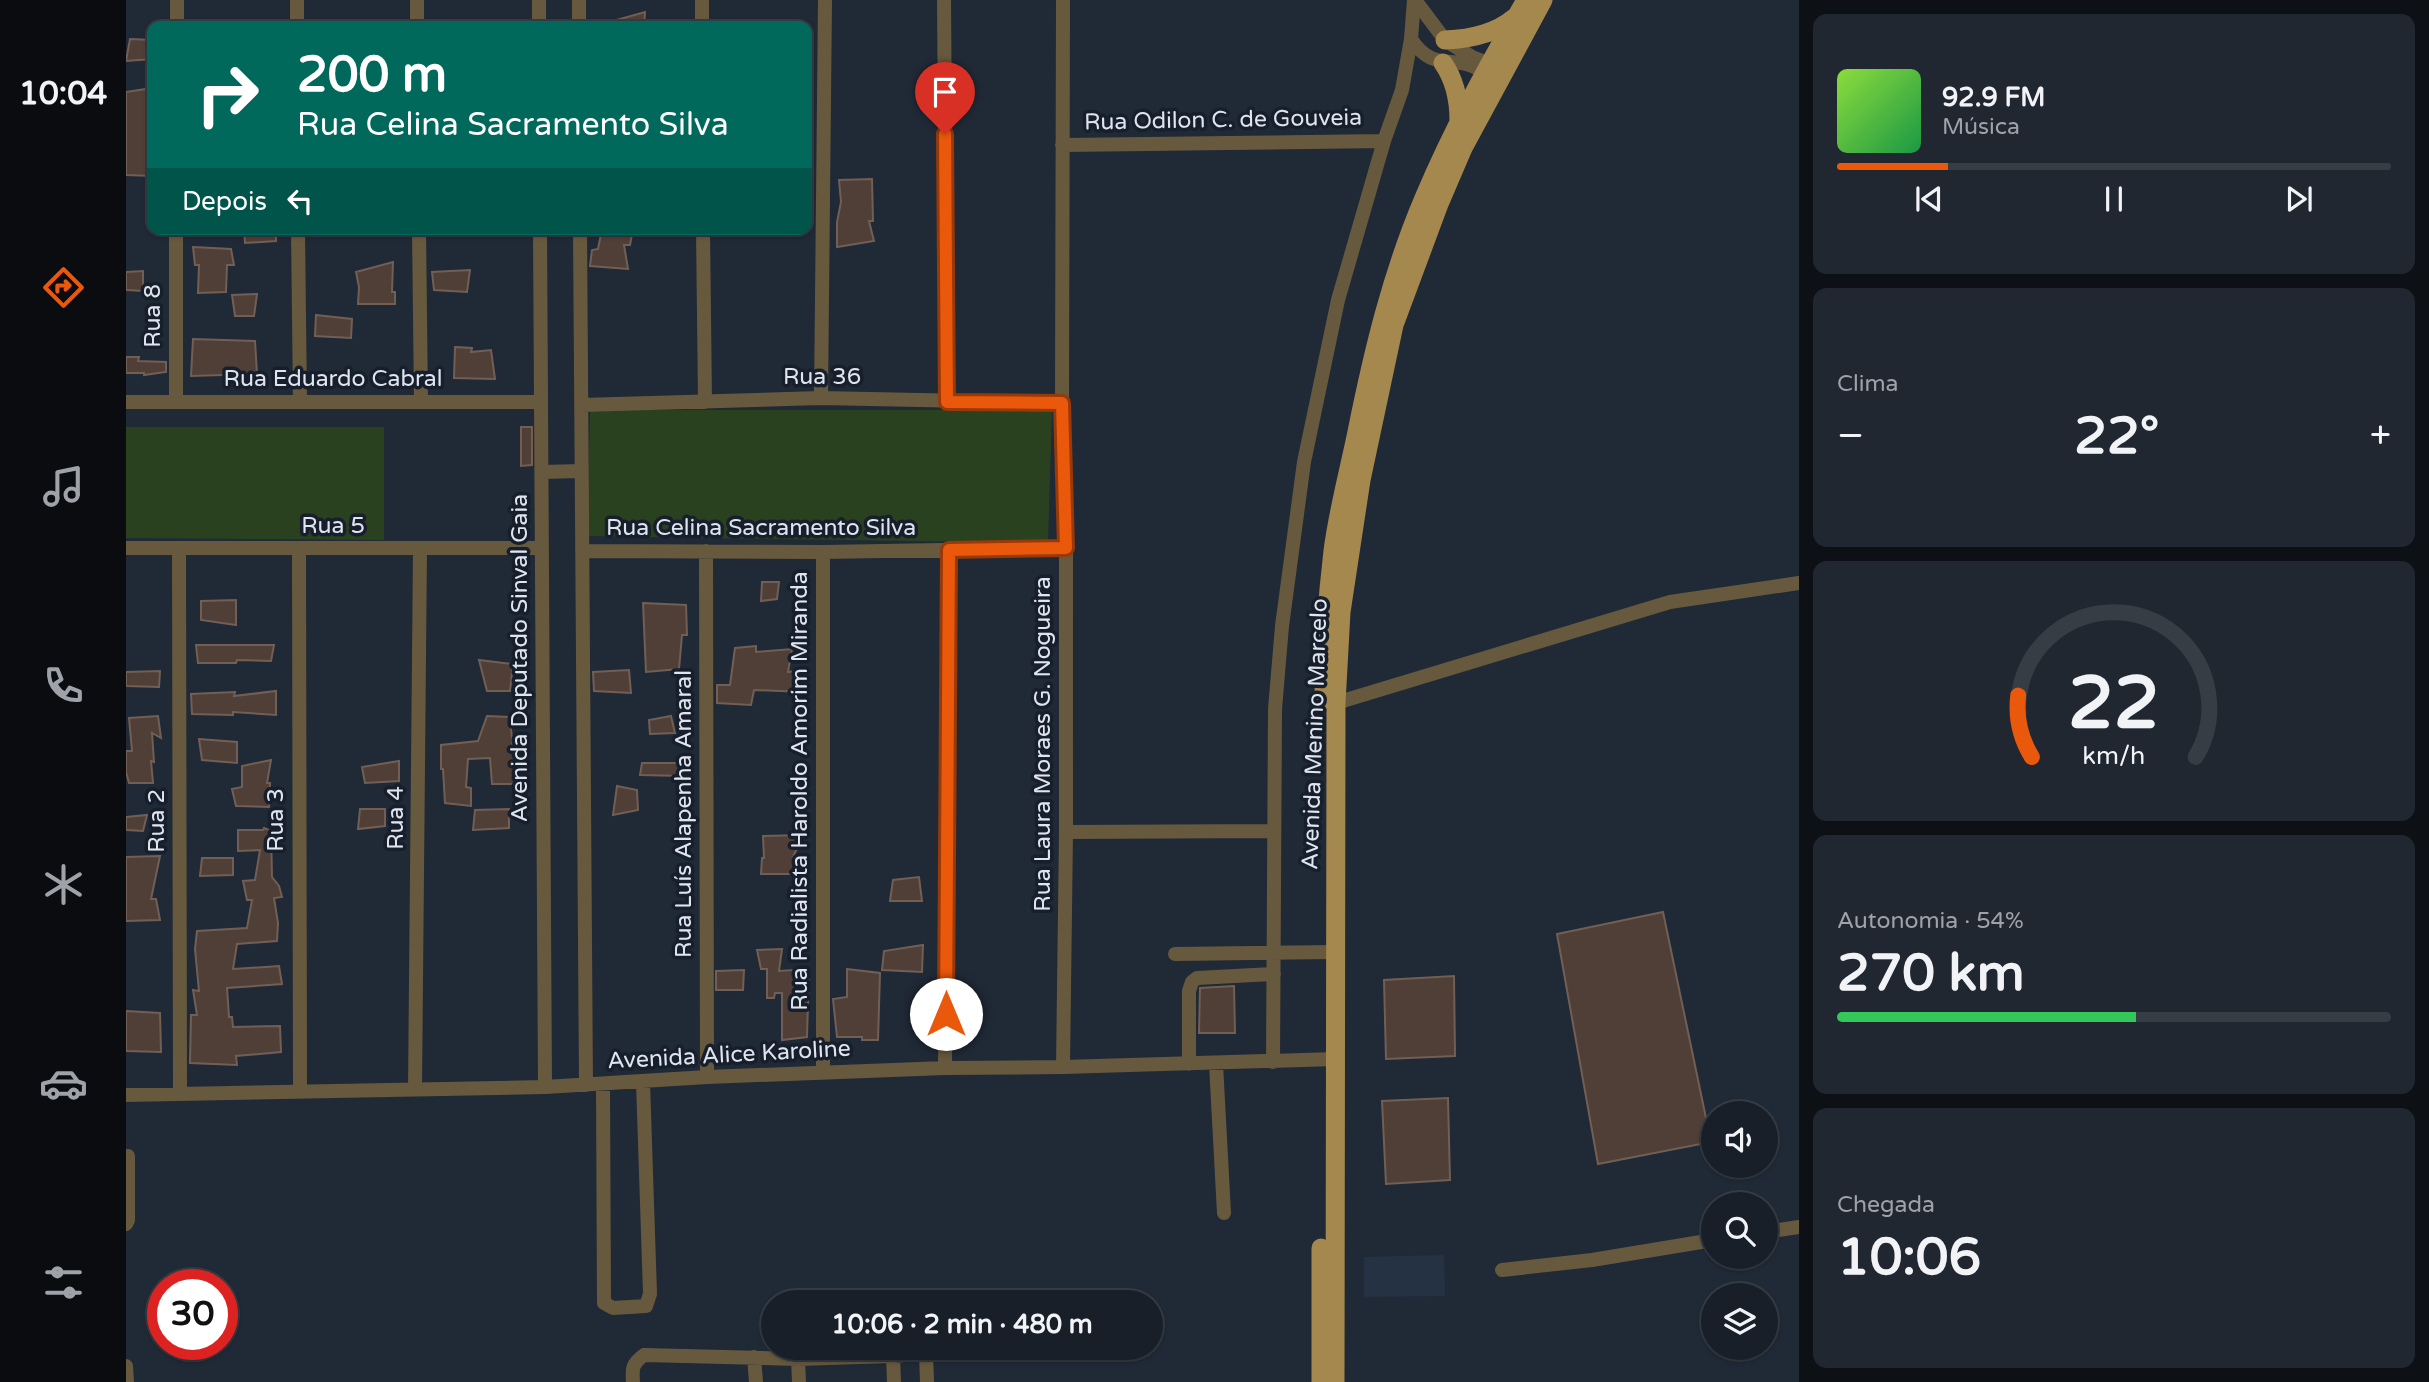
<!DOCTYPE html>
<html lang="pt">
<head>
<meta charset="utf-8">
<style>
  :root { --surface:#181f28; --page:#212730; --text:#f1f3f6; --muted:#9fa2a8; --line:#363d45; --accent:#ea580c }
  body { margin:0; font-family:"Varela Round",sans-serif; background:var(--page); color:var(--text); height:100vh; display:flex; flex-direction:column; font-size:26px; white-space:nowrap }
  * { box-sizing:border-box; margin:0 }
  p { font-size:23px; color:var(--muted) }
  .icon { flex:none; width:38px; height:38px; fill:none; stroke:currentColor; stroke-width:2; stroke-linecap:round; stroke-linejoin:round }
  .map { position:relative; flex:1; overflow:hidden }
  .details { display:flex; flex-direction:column; gap:14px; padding:14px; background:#0d1116; width:630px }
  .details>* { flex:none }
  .guide { position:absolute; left:21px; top:21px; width:665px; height:214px; border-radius:14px; box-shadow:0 2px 5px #0004,0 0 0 2px var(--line); background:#00695c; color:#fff; overflow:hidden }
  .tools { position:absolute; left:1575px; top:1101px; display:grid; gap:14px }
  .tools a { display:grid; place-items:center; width:77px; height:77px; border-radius:50%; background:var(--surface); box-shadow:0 2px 5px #0004,0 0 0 2px var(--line); font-size:35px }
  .speed { position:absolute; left:21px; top:1269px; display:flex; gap:14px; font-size:35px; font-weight:700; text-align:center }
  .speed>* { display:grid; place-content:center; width:91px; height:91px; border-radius:50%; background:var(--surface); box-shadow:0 2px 5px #0004,0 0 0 2px var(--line); line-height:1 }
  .speed .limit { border:10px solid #d22; background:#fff; color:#111 }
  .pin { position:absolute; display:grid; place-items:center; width:60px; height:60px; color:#fff; margin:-72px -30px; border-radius:50% 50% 50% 0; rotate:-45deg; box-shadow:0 0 7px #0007 }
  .pin .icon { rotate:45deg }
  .me { position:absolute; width:77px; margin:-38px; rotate:0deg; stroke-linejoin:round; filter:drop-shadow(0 0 5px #0008) }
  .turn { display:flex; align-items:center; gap:24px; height:147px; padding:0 35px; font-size:32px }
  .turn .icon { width:91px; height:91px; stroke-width:2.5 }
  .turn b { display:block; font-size:49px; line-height:60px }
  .then { display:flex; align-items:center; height:66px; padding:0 35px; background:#0003; gap:14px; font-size:26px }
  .big { font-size:52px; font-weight:700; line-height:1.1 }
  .details .widget { flex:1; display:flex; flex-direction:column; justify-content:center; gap:10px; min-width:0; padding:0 24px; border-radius:14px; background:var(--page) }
  .details .dial { align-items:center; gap:0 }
  .dial svg { height:182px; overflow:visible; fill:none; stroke:var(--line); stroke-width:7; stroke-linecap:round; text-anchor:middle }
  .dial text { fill:var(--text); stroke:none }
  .song { display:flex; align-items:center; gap:21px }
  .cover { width:84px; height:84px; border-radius:10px; background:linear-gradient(135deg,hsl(90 70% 55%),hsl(140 70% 35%)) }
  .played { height:7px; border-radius:4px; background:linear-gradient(90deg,var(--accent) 20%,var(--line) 20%) }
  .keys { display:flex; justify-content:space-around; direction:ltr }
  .heat { display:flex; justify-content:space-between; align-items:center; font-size:38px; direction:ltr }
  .charge { height:10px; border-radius:5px; background:linear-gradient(90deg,#34c759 54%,var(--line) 0) }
  .trip { position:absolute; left:635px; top:1290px; width:402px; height:70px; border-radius:35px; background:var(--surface); box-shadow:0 2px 5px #0004,0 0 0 2px var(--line); font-weight:700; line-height:70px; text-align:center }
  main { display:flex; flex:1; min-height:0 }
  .menu { display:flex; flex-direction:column; width:126px; justify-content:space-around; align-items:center; background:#0a0c10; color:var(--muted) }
  .menu .icon { width:49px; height:49px }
  .menu .selected { color:var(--accent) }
  .menu b { font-size:32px; color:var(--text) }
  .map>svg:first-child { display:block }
  .built { fill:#253244 }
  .green { fill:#2a4120 }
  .building { fill:#503f37; stroke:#715f56; stroke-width:2 }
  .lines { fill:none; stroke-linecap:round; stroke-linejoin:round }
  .minor { stroke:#67593e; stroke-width:14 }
  .major { stroke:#a5884d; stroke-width:19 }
  .route-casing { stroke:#983908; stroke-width:18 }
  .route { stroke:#ea580c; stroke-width:12 }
  .labels { text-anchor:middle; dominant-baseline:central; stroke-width:7; stroke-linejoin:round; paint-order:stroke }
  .street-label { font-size:23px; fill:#dfe5ee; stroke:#171f2c }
</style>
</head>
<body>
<main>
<nav class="menu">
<b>10:04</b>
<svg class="icon selected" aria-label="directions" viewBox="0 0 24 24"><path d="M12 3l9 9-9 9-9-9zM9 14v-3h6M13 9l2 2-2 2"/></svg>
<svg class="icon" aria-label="music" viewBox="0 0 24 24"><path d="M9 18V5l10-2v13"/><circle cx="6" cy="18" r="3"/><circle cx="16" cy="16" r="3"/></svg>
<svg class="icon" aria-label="phone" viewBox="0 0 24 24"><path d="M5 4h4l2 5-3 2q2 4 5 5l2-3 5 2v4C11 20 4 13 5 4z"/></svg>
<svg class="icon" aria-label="climate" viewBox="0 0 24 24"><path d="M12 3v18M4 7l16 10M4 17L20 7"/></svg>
<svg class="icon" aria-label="car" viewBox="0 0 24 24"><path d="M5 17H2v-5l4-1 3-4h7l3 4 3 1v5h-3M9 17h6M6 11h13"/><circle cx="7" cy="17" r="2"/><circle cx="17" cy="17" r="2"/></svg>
<svg class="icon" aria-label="filters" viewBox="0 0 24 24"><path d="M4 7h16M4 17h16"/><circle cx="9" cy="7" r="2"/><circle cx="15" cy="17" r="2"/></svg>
</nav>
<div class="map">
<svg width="1673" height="1382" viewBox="0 0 1673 1382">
  <rect width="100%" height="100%" fill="#202936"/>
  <path class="built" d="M1318,1255L1319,1296L1238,1297V1257Z"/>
  <path class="green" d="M464,410H926L922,543L461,536Z
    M0,427H258V540L0,538Z"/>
  <path class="building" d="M519,12L518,26H481L480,23Z
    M4,39L26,40V59L0,61Z
    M26,88V176L0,175V92Z
    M746,179L747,221H743L748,241L711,247V222L715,202L713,180Z
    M118,229H150V241L119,243Z
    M476,229H507L504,245H498L502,269L464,266L466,250L472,249Z
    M67,247L105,249L108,265H101L100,292L72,293L73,265H69Z
    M267,262L266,292H269V304H232L233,287L230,272Z
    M344,270L341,292L308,290L306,272Z
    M17,271V291L0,290V272Z
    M131,294L128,316H109L106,295Z
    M190,315L226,319L225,338L189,336Z
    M67,339L129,341L131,374L65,376Z
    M329,347L346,348L345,352L365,350L369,379L328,378Z
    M0,357H13L12,361L40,362V372L18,375V373H0Z
    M395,427H406V465L395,466Z
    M636,582H653L651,599L635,601Z
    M110,600V625L75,620V601Z
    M517,603L560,605L561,635H556L553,669L520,672Z
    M70,645H148L145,661L111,660L110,663H72Z
    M630,646V652L666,649L662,672L678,670V692L628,690L625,705L591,703V685H604L609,648Z
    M353,660L387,664L384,691H361Z
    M503,670L505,693L468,691L467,672Z
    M34,671L33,687L0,686V672Z
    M150,691V715L107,712V715L66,714L65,694L109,692L108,696Z
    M32,716L35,738L26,733L28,762L25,761L27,783H3L0,772V751H6L3,718Z
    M361,716L384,717L388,762L395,761L397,784H366L364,758L342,759L340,787L345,788V806L319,803L317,769H315V745L352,741Z
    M545,716L549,733L524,734L523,720Z
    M73,739L111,742V763L76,760Z
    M145,760L141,783H144L143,807L110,806L106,789L116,787V766Z
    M273,761V781L239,783L236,767Z
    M516,763H555L556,776L514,775Z
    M491,786L511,790L512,810L487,815Z
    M234,809H259V826L232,829Z
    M383,809V828L347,830L349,810Z
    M21,815L17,831L0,830V817Z
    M138,828L145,831L146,877L153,886L156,897L148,898L152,923L151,941L111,944L107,969L153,966L156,984L101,988L103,1017H106L107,1027L154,1026L155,1052L110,1056L111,1065L64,1063L65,1015H71L67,990L73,991L69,949L71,931L121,928L126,900H121L117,881L129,880L134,850L112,851V830H137Z
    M677,835L667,857H678L672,874H635L636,858H638L637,836Z
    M34,856L25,899H30L34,920L0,921V857Z
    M76,858H107V875L74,876Z
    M793,877L796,901H764L767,880Z
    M1537,912L1585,1142L1472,1164L1431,934Z
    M797,945L796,972L756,970L758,951Z
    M656,949L653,971L683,969L681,1037L656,1040V993H649L648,998H641V969H635L631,950Z
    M721,969L754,973L752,1040H736V1037H711L707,999L721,997Z
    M618,970L617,990H590V971Z
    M1328,976L1329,1056L1260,1059L1258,980Z
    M1108,986L1109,1033H1073L1074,988Z
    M0,1011L34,1013L35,1052L0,1051Z
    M1322,1098L1324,1180L1260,1184L1256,1101Z"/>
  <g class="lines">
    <path class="minor" d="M171,0V26
      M291,0V26
      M413,0V26
      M453,0V26
      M576,0V26
      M818,0L821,402
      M1289,0L1319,40L1346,57L1372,67
      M51,26V0
      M1285,39C1308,74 1328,53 1356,71
      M936,145L1258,141
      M172,229L174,402
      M293,229L295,402
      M414,229L419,1087
      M454,229L460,1085
      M577,229L579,402
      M695,398L699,0
      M0,402H415
      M50,402V229
      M455,405L695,398L936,403
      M416,472L455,471
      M0,548H415
      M53,549L54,1094
      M173,549L174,1092
      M456,551L697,552L940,548
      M580,551L581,1077
      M1210,703L1544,602L1673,583
      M940,832L1147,831
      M1049,954L1209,952
      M1147,1062L1149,709L1156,626L1178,462L1212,300L1258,141L1276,90L1285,39L1288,0
      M1063,1064V991L1066,982L1071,978L1148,974
      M1090,1064L1098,1213
      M937,1067L940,832V548L936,403L937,0
      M819,1068L823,550
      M697,1073V552
      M477,1084L478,1303L487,1308L520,1306L524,1294L517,1082
      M289,1089L294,548
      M0,1095L419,1087L581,1077L819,1068L937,1067L1209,1059
      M0,1224L2,1220V1156
      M1640,1232L1673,1227
      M1376,1270L1466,1260L1587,1240
      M800,1352L801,1382
      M767,1356L768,1382
      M628,1357L630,1382
      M672,1359L673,1382
      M0,1366L1,1382
      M507,1382C506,1368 506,1364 518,1355L672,1359L767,1356L870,1348"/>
    <path class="major" d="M1319,40C1343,39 1369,34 1388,18
      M1317,63C1329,80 1333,100 1333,121
      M1198,700C1198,650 1201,601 1207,551C1212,511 1223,471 1231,432C1247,352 1266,273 1298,198C1327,129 1363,64 1400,0
      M1195,1382V1248
      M1209,1382L1210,703L1215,612L1235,480L1268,325L1313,204L1337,148L1417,0"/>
  </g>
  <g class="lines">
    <defs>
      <path id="route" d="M819,134L821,402L936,403L940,548L823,550L820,1014"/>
    </defs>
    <use href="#route" class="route-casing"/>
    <use href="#route" class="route"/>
  </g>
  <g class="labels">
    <g class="street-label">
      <text transform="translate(1097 120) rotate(-1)">Rua Odilon C. de Gouveia</text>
      <text transform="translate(27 316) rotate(-90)">Rua 8</text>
      <text x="696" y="377">Rua 36</text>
      <text x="207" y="379">Rua Eduardo Cabral</text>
      <text x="207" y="526">Rua 5</text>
      <text x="635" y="528">Rua Celina Sacramento Silva</text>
      <text transform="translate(394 658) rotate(-90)">Avenida Deputado Sinval Gaia</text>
      <text transform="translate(1189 734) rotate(-88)">Avenida Menino Marcelo</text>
      <text transform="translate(917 744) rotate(-90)">Rua Laura Moraes G. Nogueira</text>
      <text transform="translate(674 791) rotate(-90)">Rua Radialista Haroldo Amorim Miranda</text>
      <text transform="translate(558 814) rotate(-90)">Rua Luís Alapenha Amaral</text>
      <text transform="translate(270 818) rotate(-90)">Rua 4</text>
      <text transform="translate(150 820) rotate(-90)">Rua 3</text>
      <text transform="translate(31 821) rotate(-90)">Rua 2</text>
      <text transform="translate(603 1055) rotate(-3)">Avenida Alice Karoline</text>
    </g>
  </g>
</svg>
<div class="tools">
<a><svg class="icon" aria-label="sound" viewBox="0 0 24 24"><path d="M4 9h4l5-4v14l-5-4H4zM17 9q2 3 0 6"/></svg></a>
<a><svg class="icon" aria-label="search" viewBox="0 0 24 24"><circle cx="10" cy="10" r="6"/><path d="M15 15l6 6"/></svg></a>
<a><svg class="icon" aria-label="layers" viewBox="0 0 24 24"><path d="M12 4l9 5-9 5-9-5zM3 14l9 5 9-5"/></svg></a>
</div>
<div class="speed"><div class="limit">30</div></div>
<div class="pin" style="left:819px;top:134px;background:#d93025"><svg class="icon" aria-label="arrive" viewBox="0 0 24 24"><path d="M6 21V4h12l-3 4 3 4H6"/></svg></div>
<svg class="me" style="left:820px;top:1014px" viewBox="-20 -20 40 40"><circle r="19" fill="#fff"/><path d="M0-13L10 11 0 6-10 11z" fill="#ea580c"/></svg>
<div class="trip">10:06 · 2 min · 480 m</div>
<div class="guide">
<div class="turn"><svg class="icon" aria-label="right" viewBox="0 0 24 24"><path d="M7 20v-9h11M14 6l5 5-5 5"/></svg><div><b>200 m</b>Rua Celina Sacramento Silva</div></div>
<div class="then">Depois<svg class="icon" aria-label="left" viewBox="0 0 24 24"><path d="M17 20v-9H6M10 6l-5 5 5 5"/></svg></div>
</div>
</div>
<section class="details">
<div class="widget">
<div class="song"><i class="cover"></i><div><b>92.9 FM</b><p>Música</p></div></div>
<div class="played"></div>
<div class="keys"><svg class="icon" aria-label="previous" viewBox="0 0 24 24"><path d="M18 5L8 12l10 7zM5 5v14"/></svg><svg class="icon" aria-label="pause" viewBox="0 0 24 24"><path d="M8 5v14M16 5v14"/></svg><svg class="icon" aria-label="next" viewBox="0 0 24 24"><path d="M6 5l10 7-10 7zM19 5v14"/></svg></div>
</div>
<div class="widget"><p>Clima</p>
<div class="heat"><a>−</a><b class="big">22°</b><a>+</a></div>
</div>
<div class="widget dial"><svg viewBox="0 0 100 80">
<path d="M14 69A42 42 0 1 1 86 69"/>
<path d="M14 69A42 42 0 0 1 8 42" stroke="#ea580c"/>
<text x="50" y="56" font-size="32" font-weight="700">22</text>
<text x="50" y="72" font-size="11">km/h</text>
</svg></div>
<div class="widget"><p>Autonomia · 54%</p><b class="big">270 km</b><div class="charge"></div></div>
<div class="widget"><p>Chegada</p><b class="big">10:06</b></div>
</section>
</main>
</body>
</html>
